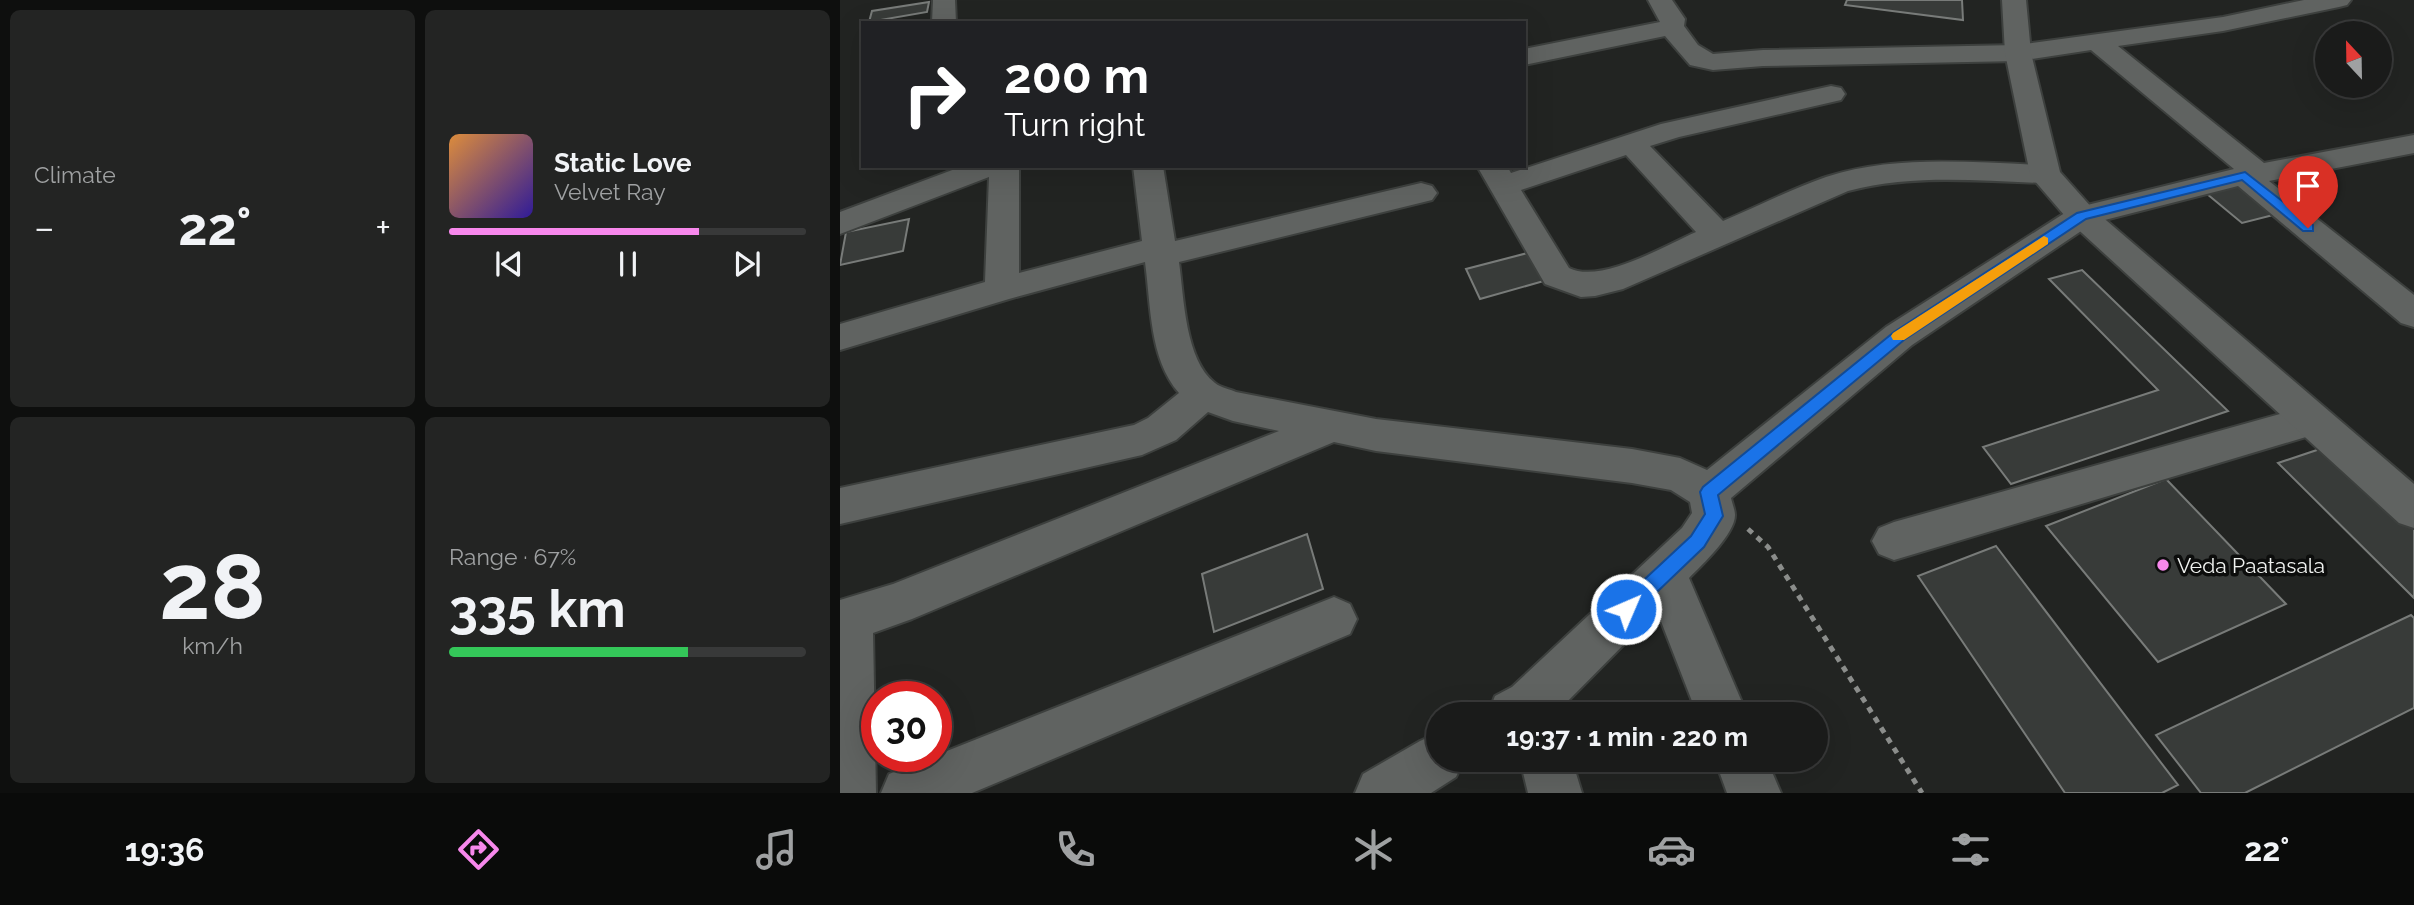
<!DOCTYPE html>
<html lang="en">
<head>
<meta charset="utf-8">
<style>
  :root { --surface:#1a1b1a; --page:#232423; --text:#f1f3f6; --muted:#9fa1a2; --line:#383939; --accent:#f788ec }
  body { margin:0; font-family:Raleway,sans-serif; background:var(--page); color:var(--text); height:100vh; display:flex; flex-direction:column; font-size:26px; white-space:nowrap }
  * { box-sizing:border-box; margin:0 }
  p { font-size:23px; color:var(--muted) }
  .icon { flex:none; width:38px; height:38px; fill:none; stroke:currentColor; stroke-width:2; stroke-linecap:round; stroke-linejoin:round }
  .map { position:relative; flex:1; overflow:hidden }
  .details { display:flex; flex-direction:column; gap:10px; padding:10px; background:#0e0f0e; width:840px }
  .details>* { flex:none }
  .hud { position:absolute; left:21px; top:21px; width:665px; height:147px; border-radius:0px; box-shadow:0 7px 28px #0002,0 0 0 2px var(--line); background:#202124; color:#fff; overflow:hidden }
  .needle { width:46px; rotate:338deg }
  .buttons { position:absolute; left:1475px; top:21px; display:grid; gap:14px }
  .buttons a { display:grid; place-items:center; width:77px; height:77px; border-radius:50%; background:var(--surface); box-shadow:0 7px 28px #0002,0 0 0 2px var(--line); font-size:35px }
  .speed { position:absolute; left:21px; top:681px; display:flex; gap:14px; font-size:35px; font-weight:700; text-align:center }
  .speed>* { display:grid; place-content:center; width:91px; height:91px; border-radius:50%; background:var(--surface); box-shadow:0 7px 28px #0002,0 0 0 2px var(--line); line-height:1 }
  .speed .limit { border:10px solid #d22; background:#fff; color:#111 }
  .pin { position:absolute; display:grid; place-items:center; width:60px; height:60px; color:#fff; margin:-72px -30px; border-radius:50% 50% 50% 0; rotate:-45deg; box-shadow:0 0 7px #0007 }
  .pin .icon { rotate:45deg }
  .me { position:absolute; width:77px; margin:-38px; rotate:45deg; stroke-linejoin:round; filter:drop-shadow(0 0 5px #0008) }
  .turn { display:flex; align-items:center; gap:24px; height:147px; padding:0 28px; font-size:32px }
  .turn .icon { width:91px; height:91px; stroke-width:2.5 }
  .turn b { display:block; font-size:49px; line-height:60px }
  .big { font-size:52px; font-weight:700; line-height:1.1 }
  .details .widget { flex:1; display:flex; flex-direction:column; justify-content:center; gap:10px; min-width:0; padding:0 24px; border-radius:10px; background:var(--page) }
  .details .dial { align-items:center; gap:0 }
  .dial b { font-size:91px; line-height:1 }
  .song { display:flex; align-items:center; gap:21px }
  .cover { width:84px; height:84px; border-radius:10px; background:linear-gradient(135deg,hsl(30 70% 55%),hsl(250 70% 35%)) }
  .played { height:7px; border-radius:4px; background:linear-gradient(90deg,var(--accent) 70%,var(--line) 70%) }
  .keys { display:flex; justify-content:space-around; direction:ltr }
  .heat { display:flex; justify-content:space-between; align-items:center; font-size:38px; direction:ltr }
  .charge { height:10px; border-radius:5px; background:linear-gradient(90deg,#34c759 67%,var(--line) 0) }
  .details .tiles { flex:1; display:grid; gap:10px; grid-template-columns:repeat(2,1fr) }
  .trip { position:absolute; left:586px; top:702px; width:402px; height:70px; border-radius:35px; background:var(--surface); box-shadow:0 7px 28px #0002,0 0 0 2px var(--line); font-weight:700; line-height:70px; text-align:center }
  .tab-bar { display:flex; height:112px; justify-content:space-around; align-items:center; background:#0a0b0a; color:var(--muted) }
  .tab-bar .icon { width:49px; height:49px }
  .tab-bar .on { color:var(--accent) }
  .tab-bar b { font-size:32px; color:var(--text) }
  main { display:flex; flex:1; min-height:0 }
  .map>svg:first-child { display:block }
  .building { fill:#383b39; stroke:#787b79; stroke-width:2 }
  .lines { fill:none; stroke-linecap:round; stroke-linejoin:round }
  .street-casing { stroke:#3d403e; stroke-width:4 }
  .secondary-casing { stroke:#3d403e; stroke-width:4 }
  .path { stroke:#8b8d8b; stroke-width:5; stroke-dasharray:6 6; stroke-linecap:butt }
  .street { fill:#606361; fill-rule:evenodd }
  .secondary { fill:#606361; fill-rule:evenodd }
  .route { fill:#1a73e8; stroke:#114b97; stroke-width:2 }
  .slow { fill:#f59e0b }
  .poi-dot { fill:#f788ec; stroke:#0c0d0c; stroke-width:2.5 }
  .labels { text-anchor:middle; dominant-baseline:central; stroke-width:7; stroke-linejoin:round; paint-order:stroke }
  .poi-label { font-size:21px; fill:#f0f2f0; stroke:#0c0d0c; text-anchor:start }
</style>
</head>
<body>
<main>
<section class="details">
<div class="tiles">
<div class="widget"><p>Climate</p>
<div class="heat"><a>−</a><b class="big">22°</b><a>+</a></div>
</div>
<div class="widget">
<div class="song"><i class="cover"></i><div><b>Static Love</b><p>Velvet Ray</p></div></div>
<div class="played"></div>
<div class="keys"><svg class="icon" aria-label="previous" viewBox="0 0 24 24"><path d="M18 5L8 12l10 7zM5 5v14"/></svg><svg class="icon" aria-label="pause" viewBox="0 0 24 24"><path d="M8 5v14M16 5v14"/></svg><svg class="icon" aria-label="next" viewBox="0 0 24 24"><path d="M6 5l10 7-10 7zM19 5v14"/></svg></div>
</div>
<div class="widget dial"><b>28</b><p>km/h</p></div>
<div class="widget"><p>Range · 67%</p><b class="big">335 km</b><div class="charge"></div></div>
</div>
</section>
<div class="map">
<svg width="1574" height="793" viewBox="0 0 1574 793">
  <rect width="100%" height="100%" fill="#222422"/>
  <path class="building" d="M1007,0H1122L1123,20L1005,5Z
    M89,2L87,12L29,22L32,11Z
    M1402,179L1445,212L1402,223L1361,189Z
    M69,219L63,251L0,265L6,232Z
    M695,251L711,279L640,299L626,269Z
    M1242,270L1388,411L1171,484L1143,447L1318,390L1209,279Z
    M1486,447L1574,529V598L1438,463Z
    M1326,479L1446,604L1318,662L1206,526Z
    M467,534L483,589L374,632L362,574Z
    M1156,546L1338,785L1322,793H1225L1078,576Z
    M1571,615L1574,618V708L1405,793H1361L1316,735Z"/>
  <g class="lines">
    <defs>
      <path id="street" d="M93,0H115L116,23H92Z
        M808,0H832L845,19L844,26L858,45L873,54L923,50L1178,45L1383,17L1464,0H1511L1507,5L1499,7L1383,31L1278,46L1424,163L1574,135V153L1429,181L1574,295V327L1561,323L1398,186L1253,223L1072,345L891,498C892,503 895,510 895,515C895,534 862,565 849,578L907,714H857L817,611L715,714H648L655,696L672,687L842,528L852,513L850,502L831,490L792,483L536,451L494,442L72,619L33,633L36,793H0V600L53,584L439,431L393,421L368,412L336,440L302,455L0,524V488L294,425L308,418L339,393C309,359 311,305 305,262L169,299L0,350V324L145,282L149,177L0,234V212L123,166H179V273L302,241L293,166H323L335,241L581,183L592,186L597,193L592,200L339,262C344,298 345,360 375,383C381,388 390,389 396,392L536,419L792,449L840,458L867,470L1046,327L1231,209L1394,169L1251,50L1178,61L923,66L873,70L850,65L825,36L684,65V49L820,22Z
        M991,86L1001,88L1005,94L1001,100L839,137L810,146L883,221C917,207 951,189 986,177C1057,154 1133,163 1205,165L1216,168L1220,174L1216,180L1205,183C1139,181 1072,174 1008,191L783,289L755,296L741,297L705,284L637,166H667L671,173L821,124ZM786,155L856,232C824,246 761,284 729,268L681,190Z
        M1472,405L1486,409L1492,420L1486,431L1054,560L1039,554L1032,541L1039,528L1054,522Z
        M494,597L510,604L517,619L510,634L132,793H41L49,774Z
        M598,733V760H624L616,777L591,793H515L523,774L580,741Z
        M680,760H732L742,793H688Z
        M875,760H927L941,793H887Z"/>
      <path id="secondary" d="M1162,0H1186L1191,53L1220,172L1253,209L1574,484V528L1559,523L1231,223L1194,180L1190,174L1165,53Z"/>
    </defs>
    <use href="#street" class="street-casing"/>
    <use href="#secondary" class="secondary-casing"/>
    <path class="path" d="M908,529L928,547L1082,793"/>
    <use href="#street" class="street"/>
    <use href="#secondary" class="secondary"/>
  </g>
  <path class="route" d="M1405,172L1473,225V231H1463L1402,180L1246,219L1064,340L878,495L883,516L864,547L793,615L786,618L779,615L776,609L779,603L851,536L865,514L860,492L863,487L1054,332L1237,213Z"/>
  <path class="slow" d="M1204,236L1208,238V244L1064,340H1053L1051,336L1053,333Z"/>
  <circle class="poi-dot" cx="1323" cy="565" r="7"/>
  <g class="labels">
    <g class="poi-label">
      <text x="1337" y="565">Veda Paatasala</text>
    </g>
  </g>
</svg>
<div class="buttons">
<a><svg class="needle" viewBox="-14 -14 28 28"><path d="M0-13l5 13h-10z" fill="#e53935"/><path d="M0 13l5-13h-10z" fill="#9fa1a2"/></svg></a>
</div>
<div class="speed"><div class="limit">30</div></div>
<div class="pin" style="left:1468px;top:228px;background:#d93025"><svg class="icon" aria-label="arrive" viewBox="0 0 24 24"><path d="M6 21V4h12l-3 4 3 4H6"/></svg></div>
<svg class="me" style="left:786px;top:609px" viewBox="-20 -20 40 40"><circle r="17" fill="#1a73e8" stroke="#fff" stroke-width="3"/><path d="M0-11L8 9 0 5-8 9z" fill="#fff"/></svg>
<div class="trip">19:37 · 1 min · 220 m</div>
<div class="hud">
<div class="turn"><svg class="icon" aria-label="right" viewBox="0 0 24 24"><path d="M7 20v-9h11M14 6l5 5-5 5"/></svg><div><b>200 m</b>Turn right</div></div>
</div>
</div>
</main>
<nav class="tab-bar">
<b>19:36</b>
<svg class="icon on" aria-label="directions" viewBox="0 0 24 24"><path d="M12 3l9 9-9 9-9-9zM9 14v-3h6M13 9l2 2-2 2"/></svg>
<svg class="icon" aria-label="music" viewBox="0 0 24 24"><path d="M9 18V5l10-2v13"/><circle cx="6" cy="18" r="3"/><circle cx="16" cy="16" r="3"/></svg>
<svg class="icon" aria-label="phone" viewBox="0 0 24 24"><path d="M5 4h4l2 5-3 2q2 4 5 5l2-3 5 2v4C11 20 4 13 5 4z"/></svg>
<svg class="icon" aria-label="climate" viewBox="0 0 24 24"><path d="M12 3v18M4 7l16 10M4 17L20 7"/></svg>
<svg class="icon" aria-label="car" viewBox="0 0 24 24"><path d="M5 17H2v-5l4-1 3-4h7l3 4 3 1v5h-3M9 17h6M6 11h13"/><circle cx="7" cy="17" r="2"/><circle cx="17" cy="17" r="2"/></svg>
<svg class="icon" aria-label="filters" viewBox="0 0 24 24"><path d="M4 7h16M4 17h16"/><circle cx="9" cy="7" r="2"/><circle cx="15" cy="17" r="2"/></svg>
<b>22°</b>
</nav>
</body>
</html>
